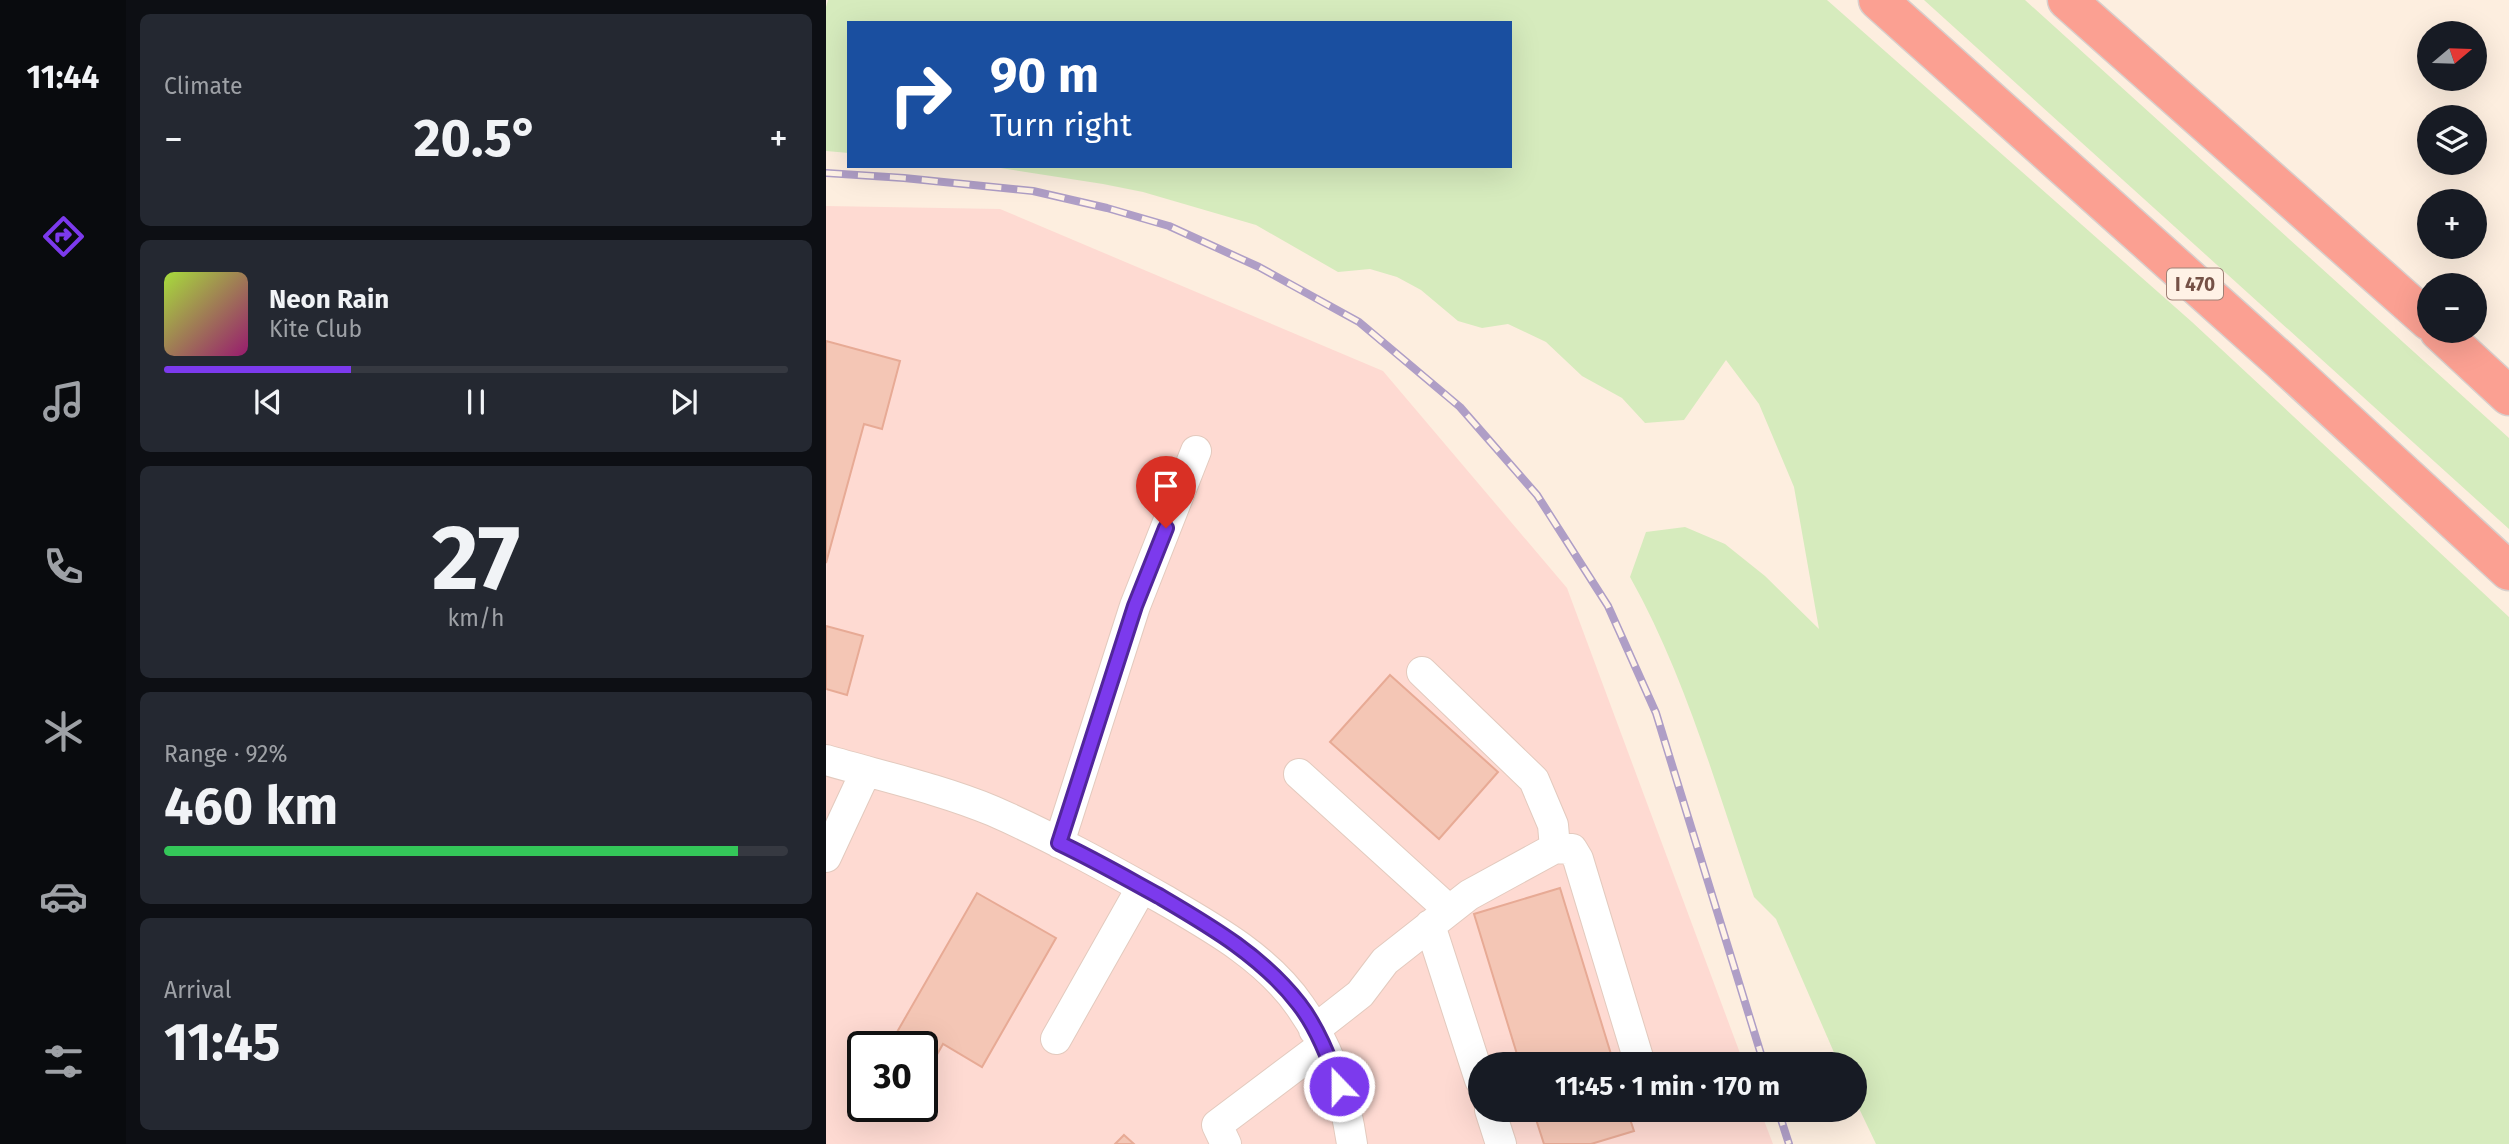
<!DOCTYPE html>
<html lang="en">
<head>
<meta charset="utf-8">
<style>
  :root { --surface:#171b24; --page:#242831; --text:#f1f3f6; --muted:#9ea1a6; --line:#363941; --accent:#7c3aed }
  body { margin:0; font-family:"Fira Sans",sans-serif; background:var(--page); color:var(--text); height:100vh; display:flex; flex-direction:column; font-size:26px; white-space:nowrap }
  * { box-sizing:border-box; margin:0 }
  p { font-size:23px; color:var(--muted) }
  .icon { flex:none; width:38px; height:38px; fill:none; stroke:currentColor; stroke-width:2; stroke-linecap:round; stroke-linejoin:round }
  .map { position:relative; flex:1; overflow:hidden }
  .sheet { display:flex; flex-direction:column; gap:14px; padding:14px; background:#0d0f14; width:700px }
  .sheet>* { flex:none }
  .guide { position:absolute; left:21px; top:21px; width:665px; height:147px; border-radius:0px; box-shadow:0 7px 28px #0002; background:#1a4fa0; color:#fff; overflow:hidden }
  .needle { width:46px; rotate:71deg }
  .buttons { position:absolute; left:1591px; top:21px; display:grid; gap:14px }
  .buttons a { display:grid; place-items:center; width:70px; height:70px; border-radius:50%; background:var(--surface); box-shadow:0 7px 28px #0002; font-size:35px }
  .speed { position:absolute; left:21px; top:1031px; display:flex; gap:14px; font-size:35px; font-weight:700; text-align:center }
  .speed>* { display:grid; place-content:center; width:91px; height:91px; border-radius:50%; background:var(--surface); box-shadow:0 7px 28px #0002; line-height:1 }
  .speed .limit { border:4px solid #111; border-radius:10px; background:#fff; color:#111 }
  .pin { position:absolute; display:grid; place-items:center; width:60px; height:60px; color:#fff; margin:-72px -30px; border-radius:50% 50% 50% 0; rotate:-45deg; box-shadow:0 0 7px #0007 }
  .pin .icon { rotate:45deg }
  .me { position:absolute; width:77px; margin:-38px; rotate:338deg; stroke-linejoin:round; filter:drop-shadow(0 0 5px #0008) }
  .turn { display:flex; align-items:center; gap:24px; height:147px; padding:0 28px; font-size:32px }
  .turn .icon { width:91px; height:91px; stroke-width:2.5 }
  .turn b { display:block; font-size:49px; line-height:60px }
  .big { font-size:52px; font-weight:700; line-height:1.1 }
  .sheet .widget { flex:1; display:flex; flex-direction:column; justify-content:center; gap:10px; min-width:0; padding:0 24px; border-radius:10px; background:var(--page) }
  .sheet .dial { align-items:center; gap:0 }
  .dial b { font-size:91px; line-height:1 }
  .song { display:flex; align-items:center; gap:21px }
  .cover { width:84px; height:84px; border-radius:10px; background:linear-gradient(135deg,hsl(80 70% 55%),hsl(320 70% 35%)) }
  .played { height:7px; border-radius:4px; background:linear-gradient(90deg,var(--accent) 30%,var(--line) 30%) }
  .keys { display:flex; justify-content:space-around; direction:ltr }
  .heat { display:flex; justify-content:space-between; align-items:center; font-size:38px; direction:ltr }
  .charge { height:10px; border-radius:5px; background:linear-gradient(90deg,#34c759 92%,var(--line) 0) }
  .trip { position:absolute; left:642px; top:1052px; width:399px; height:70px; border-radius:35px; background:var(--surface); box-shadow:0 7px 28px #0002; font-weight:700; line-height:70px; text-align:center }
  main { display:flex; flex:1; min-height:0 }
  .tab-bar { display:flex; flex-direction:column; width:126px; justify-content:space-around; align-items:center; background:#090b0e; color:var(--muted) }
  .tab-bar .icon { width:49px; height:49px }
  .tab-bar .selected { color:var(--accent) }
  .tab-bar b { font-size:32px; color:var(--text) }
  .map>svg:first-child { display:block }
  .commercial { fill:#fedad2; fill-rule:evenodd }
  .green { fill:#d6ebbd }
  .building { fill:#f4c6b5; stroke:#e7aa95; stroke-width:2 }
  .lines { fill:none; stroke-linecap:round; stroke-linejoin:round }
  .minor-casing { stroke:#e3cabe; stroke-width:32 }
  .highway-casing { stroke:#d8cecb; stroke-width:41 }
  .minor { stroke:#fff; stroke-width:30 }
  .highway { stroke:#fba092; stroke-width:38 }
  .rail-casing { stroke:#af9ec6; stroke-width:8 }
  .rail { stroke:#fff2e6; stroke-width:5; stroke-dasharray:16; stroke-linecap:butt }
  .route-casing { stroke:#51269a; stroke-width:18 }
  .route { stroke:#7c3aed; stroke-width:12 }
  .labels { text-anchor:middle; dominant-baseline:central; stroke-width:7; stroke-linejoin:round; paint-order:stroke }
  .shield { fill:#fff2e6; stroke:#9e8176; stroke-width:2 }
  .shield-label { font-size:19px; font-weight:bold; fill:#755146 }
</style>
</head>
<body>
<main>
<nav class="tab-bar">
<b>11:44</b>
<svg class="icon selected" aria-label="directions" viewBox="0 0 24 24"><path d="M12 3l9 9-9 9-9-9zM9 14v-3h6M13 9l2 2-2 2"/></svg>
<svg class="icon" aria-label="music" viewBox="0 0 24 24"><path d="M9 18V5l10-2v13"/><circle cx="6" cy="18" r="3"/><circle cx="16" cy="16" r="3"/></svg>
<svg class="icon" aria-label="phone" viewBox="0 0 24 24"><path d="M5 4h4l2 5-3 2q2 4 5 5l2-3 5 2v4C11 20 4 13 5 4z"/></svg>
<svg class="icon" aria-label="climate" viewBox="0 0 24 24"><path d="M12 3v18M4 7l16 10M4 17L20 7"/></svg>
<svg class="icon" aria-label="car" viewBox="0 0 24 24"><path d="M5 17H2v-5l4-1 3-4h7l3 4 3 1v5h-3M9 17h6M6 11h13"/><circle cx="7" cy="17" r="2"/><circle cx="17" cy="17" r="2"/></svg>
<svg class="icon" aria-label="filters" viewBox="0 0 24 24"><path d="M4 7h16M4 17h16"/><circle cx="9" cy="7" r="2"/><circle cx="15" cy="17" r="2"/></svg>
</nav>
<section class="sheet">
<div class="widget"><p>Climate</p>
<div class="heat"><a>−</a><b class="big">20.5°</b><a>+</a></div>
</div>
<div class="widget">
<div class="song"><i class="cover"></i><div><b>Neon Rain</b><p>Kite Club</p></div></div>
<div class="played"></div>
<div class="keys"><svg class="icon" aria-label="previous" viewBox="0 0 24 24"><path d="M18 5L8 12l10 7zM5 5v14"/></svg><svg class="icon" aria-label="pause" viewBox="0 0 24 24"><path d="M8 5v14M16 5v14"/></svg><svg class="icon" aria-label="next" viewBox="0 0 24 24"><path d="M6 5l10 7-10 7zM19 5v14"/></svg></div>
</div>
<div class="widget dial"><b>27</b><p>km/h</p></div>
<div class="widget"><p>Range · 92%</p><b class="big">460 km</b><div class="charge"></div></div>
<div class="widget"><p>Arrival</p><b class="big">11:45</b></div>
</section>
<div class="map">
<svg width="1683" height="1144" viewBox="0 0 1683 1144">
  <rect width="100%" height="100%" fill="#fdeedf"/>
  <path class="commercial" d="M0,206L174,209L557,371L741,588L918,1064H654V1110H934L947,1144H0ZM37,1046H96V1106H37Z"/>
  <path class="green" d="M2,0H1001L1366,322L1683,617V1144H1050L1029,1100V1064H1013L950,919L928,897C891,790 860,677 804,577L820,532L859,527L899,544L939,576L993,629L968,487L933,404L900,360L858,420L819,423L796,398L756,376L720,342L682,324L656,328L632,321L595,290L571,277L544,269L512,272L430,225L317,192L277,184L162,166H684V23H23V153L0,151V7Z
    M1098,0H1199L1683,438V529Z"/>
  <path class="building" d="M0,341L74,361L56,429L38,424L0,563Z
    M0,626L37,636L21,695L0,689Z
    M564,675L672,772L613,839L504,742Z
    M734,888L788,1064H694L648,914Z
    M151,893L230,938L156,1067L117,1044L96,1081V1046H63Z
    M707,1110H801L808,1131L765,1144H718Z
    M298,1135L308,1144H289Z"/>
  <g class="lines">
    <defs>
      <path id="minor" d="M596,672L708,780L727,825L729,848
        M0,760C55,776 114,789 167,811C226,837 282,868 337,899C387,928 441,958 474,1006C503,1047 519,1095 526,1144
        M473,774L623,910
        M233,843L309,606L370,451
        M0,857L40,771
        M604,925L654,1080
        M488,1030L534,994L559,961L643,895L729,848L746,849L752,859L814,1064
        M230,1039L316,887
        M664,1110L675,1144
        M400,1144L391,1125L496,1046"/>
      <path id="highway" d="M1052,0L1454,360L1683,571
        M1241,0L1603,321
        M1613,331L1683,396"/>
    </defs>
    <use href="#minor" class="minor-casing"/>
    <use href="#highway" class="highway-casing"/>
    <use href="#minor" class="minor"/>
    <use href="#highway" class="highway"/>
    <defs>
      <path id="rail" d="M0,173L78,178L207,191L281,208L343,226L433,267L533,322L634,407L711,495L782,606L830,713L938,1064
        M952,1110L963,1144"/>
    </defs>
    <use href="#rail" class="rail-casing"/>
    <use href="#rail" class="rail"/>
  </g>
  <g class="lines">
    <defs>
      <path id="route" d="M340,528L309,606L233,843C267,859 300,878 333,896C384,926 436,956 473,1004C491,1027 503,1058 513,1086"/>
    </defs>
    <use href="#route" class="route-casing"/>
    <use href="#route" class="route"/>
  </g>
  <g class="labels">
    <rect class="shield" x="1341" y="268.5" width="56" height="31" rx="5"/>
    <g class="shield-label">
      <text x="1369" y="284">I 470</text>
    </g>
  </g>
</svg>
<div class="buttons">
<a><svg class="needle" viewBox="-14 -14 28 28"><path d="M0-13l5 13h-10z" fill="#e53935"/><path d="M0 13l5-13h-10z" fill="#9ea1a6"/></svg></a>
<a><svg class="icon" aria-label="layers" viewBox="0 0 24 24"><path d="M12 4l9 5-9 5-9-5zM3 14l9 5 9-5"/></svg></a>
<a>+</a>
<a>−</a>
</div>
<div class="speed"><div class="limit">30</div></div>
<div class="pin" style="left:340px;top:528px;background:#d93025"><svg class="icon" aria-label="arrive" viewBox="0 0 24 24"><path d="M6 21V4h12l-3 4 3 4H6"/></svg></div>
<svg class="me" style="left:513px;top:1086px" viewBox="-20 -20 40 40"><circle r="17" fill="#7c3aed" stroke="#fff" stroke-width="3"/><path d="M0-11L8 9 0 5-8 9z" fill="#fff"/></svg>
<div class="trip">11:45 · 1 min · 170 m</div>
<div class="guide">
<div class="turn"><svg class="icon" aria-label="right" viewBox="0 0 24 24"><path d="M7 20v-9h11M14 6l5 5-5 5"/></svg><div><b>90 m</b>Turn right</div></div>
</div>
</div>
</main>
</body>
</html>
